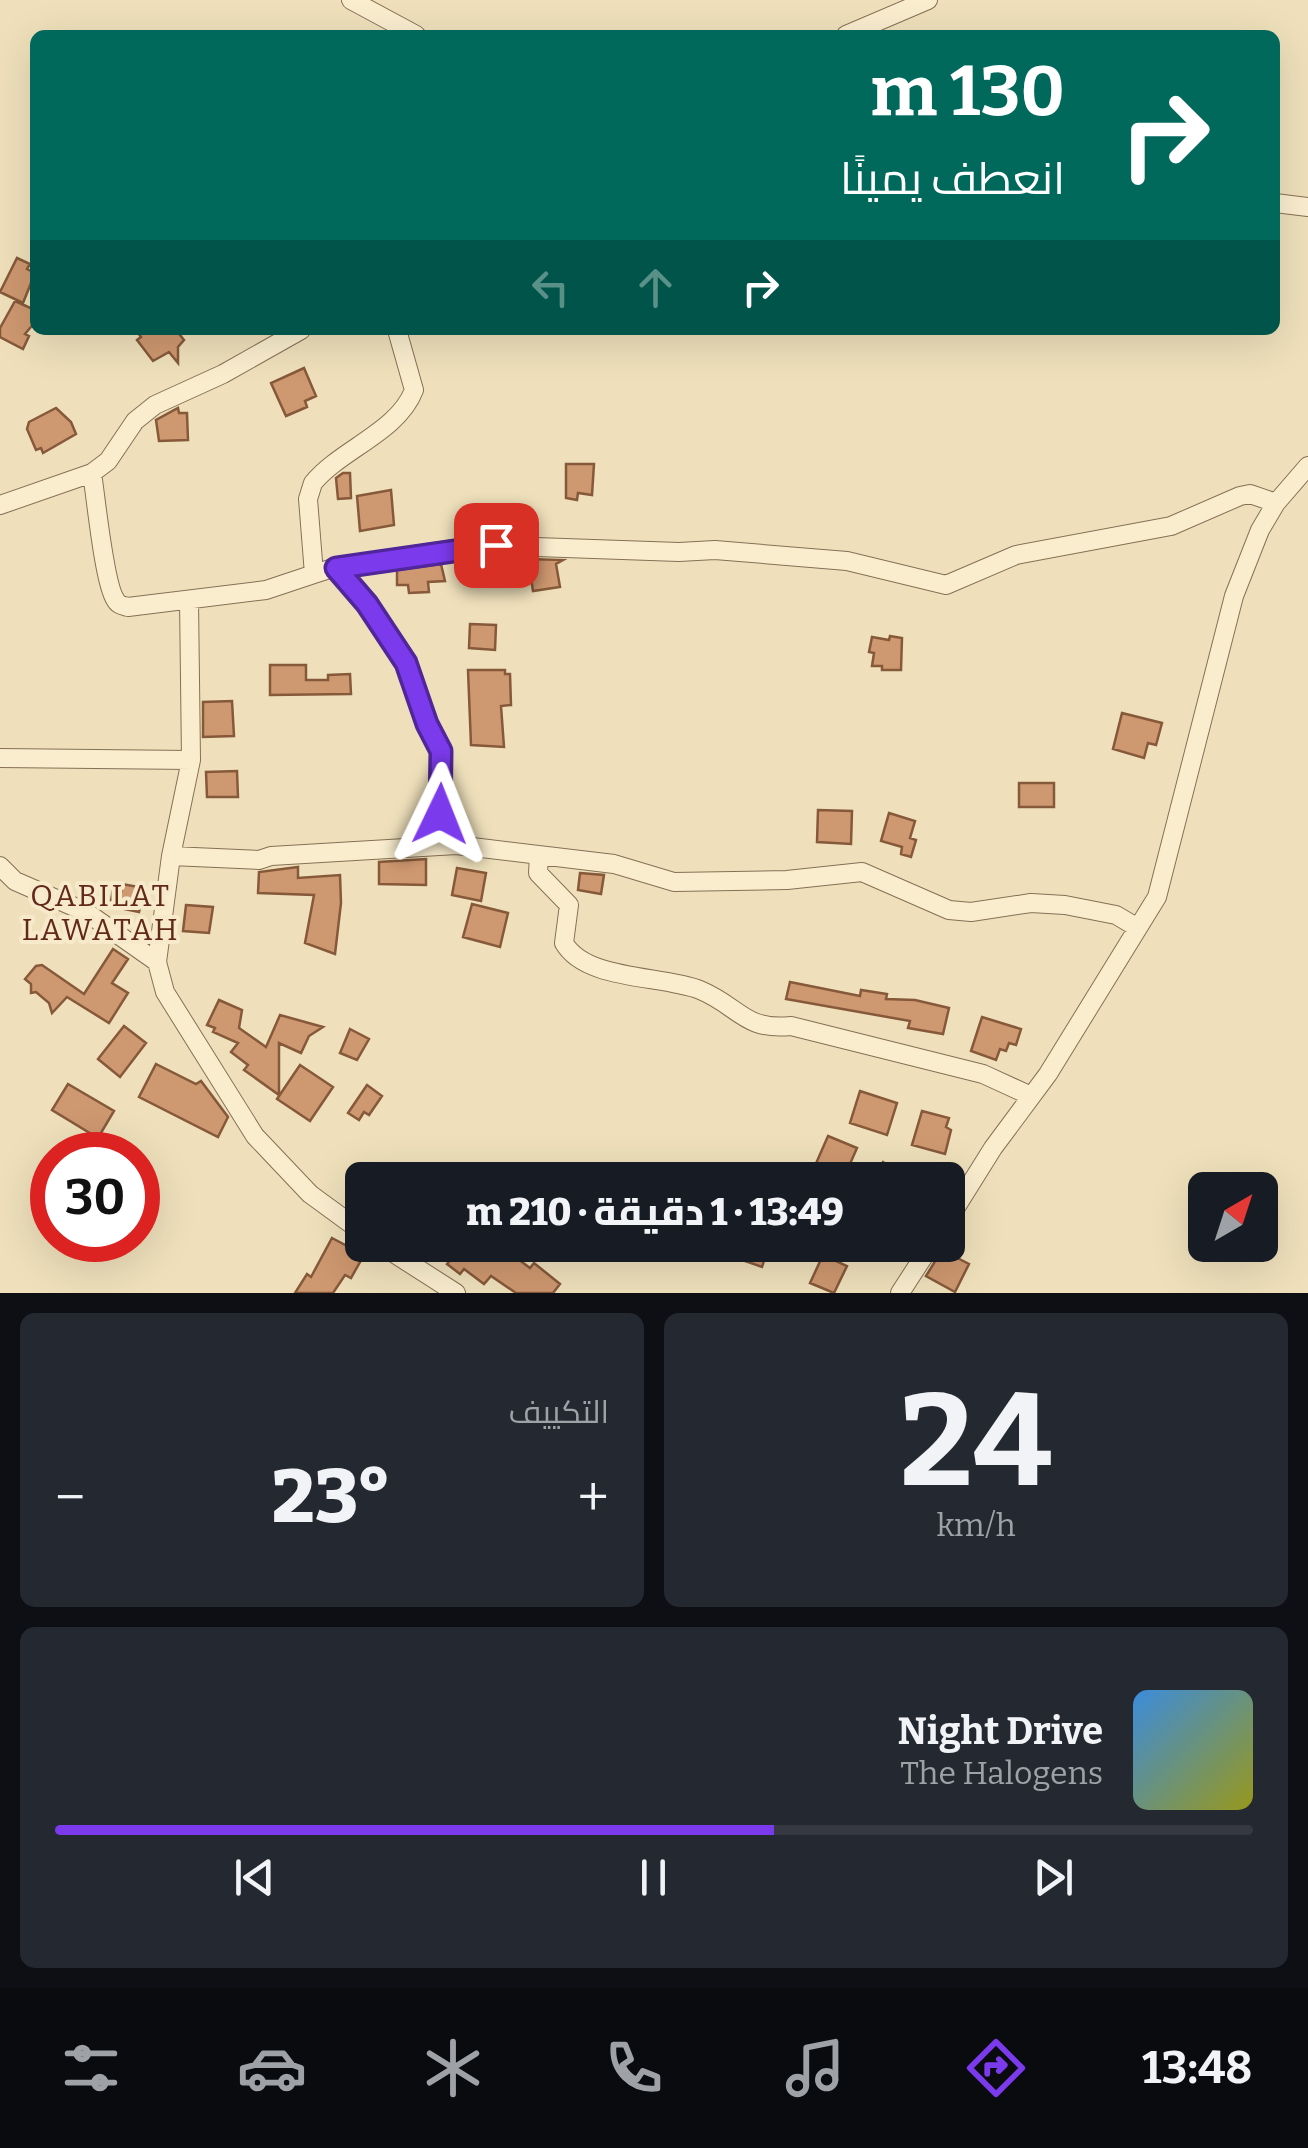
<!DOCTYPE html>
<html lang="ar">
<head>
<meta charset="utf-8">
<style>
  :root { --surface:#171b24; --page:#242831; --text:#f1f3f6; --muted:#9ea1a6; --line:#363941; --accent:#7c3aed }
  body { margin:0; font-family:Bitter,Cairo,serif; background:var(--page); color:var(--text); direction:rtl; height:100vh; display:flex; flex-direction:column; font-size:38px; white-space:nowrap }
  * { box-sizing:border-box; margin:0 }
  p { font-size:32px; color:var(--muted) }
  .icon { flex:none; width:55px; height:55px; fill:none; stroke:currentColor; stroke-width:2; stroke-linecap:round; stroke-linejoin:round }
  .map { position:relative; height:1293px; overflow:hidden; direction:ltr }
  .panel { display:flex; flex-direction:column; gap:20px; padding:20px; background:#0d0f14; flex:1 }
  .panel>* { flex:none }
  .guide { position:absolute; left:30px; top:30px; width:1250px; height:305px; border-radius:15px; box-shadow:0 10px 40px #0002; direction:rtl; background:#00695c; color:#fff; overflow:hidden }
  .needle { width:65px; rotate:39deg }
  .tools { position:absolute; left:1188px; top:1172px; display:grid; gap:20px }
  .tools a { display:grid; place-items:center; width:90px; height:90px; border-radius:15px; background:var(--surface); box-shadow:0 10px 40px #0002; font-size:50px }
  .speed { position:absolute; left:30px; top:1132px; display:flex; gap:20px; font-size:50px; font-weight:700; text-align:center }
  .speed>* { display:grid; place-content:center; width:130px; height:130px; border-radius:50%; background:var(--surface); box-shadow:0 10px 40px #0002; line-height:1 }
  .speed .limit { border:15px solid #d22; background:#fff; color:#111 }
  .pin { position:absolute; display:grid; place-items:center; width:85px; height:85px; color:#fff; margin:-42px; border-radius:20px; box-shadow:0 5px 15px #0006 }
  .me { position:absolute; width:110px; margin:-55px; rotate:2deg; stroke-linejoin:round; filter:drop-shadow(0 0 8px #0008) }
  .turn { display:flex; align-items:center; gap:35px; height:210px; padding:0 50px; font-size:45px }
  .turn .icon { width:130px; height:130px; stroke-width:2.5 }
  .turn b { display:block; font-size:70px; line-height:85px }
  .lanes { display:flex; align-items:center; height:95px; padding:0 50px; background:#0003; justify-content:center; gap:50px; direction:ltr }
  .lanes .off { opacity:.35 }
  .big { font-size:75px; font-weight:800; line-height:1.1 }
  .panel .widget { flex:1; display:flex; flex-direction:column; justify-content:center; gap:15px; min-width:0; padding:0 35px; border-radius:15px; background:var(--page) }
  .panel .dial { align-items:center; gap:0 }
  .dial b { font-size:130px; line-height:1 }
  .song { display:flex; align-items:center; gap:30px }
  .cover { width:120px; height:120px; border-radius:15px; background:linear-gradient(135deg,hsl(210 70% 55%),hsl(60 70% 35%)) }
  .played { height:10px; border-radius:5px; background:linear-gradient(90deg,var(--accent) 60%,var(--line) 60%) }
  .keys { display:flex; justify-content:space-around; direction:ltr }
  .heat { display:flex; justify-content:space-between; align-items:center; font-size:55px; direction:ltr }
  .panel .tiles { flex:1; display:grid; gap:20px; grid-template-columns:1fr 1fr }
  .widget:last-child { grid-column:span 2 }
  .trip { position:absolute; left:345px; top:1162px; width:620px; height:100px; border-radius:15px; background:var(--surface); box-shadow:0 10px 40px #0002; font-weight:800; line-height:100px; text-align:center; direction:rtl }
  .dock { display:flex; height:160px; justify-content:space-around; align-items:center; background:#090b0e; color:var(--muted) }
  .dock .icon { width:70px; height:70px }
  .dock .active { color:var(--accent) }
  .dock b { font-size:45px; color:var(--text) }
  .map>svg:first-child { display:block }
  .building { fill:#ce9870; stroke:#86593a; stroke-width:2.5 }
  .lines { fill:none; stroke-linecap:round; stroke-linejoin:round }
  .minor-casing { stroke:#867055; stroke-width:20 }
  .minor { stroke:#faedce; stroke-width:18 }
  .route-casing { stroke:#51269a; stroke-width:25 }
  .route { stroke:#7c3aed; stroke-width:18 }
  .labels { text-anchor:middle; dominant-baseline:central; stroke-width:8; stroke-linejoin:round; paint-order:stroke }
  .quarter-label { font-size:30px; letter-spacing:2.5px; fill:#622919; stroke:#f6eacb }
</style>
</head>
<body>
<div class="map">
<svg width="1308" height="1293" viewBox="0 0 1308 1293">
  <rect width="100%" height="100%" fill="#efe0bb"/>
  <path class="building" d="M17,258L30,264L27,269L35,273L23,303L0,292Z
    M15,301L35,310V322L25,334L29,336L23,349L0,337V328Z
    M136,330H176L184,340L178,347V363L169,352L153,361L137,340L141,337Z
    M304,368L316,396L305,401L307,407L286,416L271,383Z
    M56,408L71,422L76,434L43,453L41,448L36,450L27,429L29,422Z
    M178,408L179,413H187L188,440L159,441L156,420Z
    M566,464H594L592,495L578,493L577,500L566,498Z
    M343,473H350L351,498L338,499L336,478Z
    M391,490L394,525L360,531L357,496Z
    M528,559L563,560L556,564L560,587L533,591Z
    M441,564L445,581L428,582L429,592L409,593L408,585H397V570Z
    M470,624L496,625L495,650L469,648Z
    M890,636L902,638L901,670H882V666H872L874,653L869,652L872,637L889,640Z
    M270,665H306V680H328V675L350,674L351,694L270,695Z
    M468,670H505V674H510L511,705L501,706L504,747L471,745Z
    M232,701L234,736L203,737V702Z
    M1122,713L1162,723L1156,745L1148,743L1144,758L1113,749Z
    M237,771L238,797H207L206,772Z
    M1019,783H1054V807H1019Z
    M818,810L852,811L851,844L817,842Z
    M889,813L915,821L910,838L916,840L911,857L901,854L902,847L881,841Z
    M426,859V885L379,884V862Z
    M298,867V878L340,875L341,903L335,954L305,943L314,895L258,893L259,872Z
    M457,868L486,873L481,901L452,895Z
    M580,873L604,875L601,894L578,890Z
    M122,884L144,888L139,912L110,906L113,890L121,892Z
    M472,904L508,913L500,947L463,937Z
    M186,905L213,907L209,933L183,931Z
    M113,949L128,959L112,983L128,993L109,1023L67,997L52,1013L49,1003L36,992L31,993V984L25,979L36,966L42,965L84,994Z
    M790,982L860,996L861,990L887,994L886,999L915,1000L949,1008L943,1034L908,1028L910,1021L786,999Z
    M219,1000L242,1010L239,1028L266,1047L280,1015L323,1027L309,1036L301,1053L279,1043V1095L244,1070L248,1065L231,1052L238,1043L213,1032L215,1028L207,1025Z
    M982,1017L1021,1029L1016,1045L1009,1043L1006,1051L1000,1049L996,1060L971,1051Z
    M124,1026L146,1043L120,1077L98,1059Z
    M350,1029L369,1039L357,1060L340,1053Z
    M156,1064L196,1084L201,1081L228,1117L218,1137L139,1097Z
    M300,1065L333,1087L310,1121L277,1099Z
    M68,1084L114,1111L98,1138L52,1110Z
    M367,1085L382,1096L369,1115L364,1112L359,1120L348,1113Z
    M860,1091L897,1103L887,1135L850,1123Z
    M922,1111L949,1118L946,1127L951,1130L945,1154L912,1145Z
    M828,1136L857,1148L843,1180L814,1168Z
    M883,1162L916,1180H873Z
    M332,1238L364,1255L351,1278L345,1275L333,1293H295L307,1274L311,1277Z
    M430,1245H499L530,1268L534,1263L560,1284L553,1293H516L491,1276L484,1284L464,1269L460,1274L447,1264L452,1258Z
    M747,1245L768,1249L762,1267L742,1260Z
    M942,1250L969,1264L955,1292L926,1276Z
    M823,1255L847,1266L834,1293L810,1283Z"/>
  <g class="lines">
    <defs>
      <path id="minor" d="M351,0L416,35
        M846,35L928,0
        M1275,203L1308,207
        M397,330L414,390C398,432 341,449 313,483L308,499L314,574L336,567L480,545L679,552L715,550L847,561L946,585L1016,555L1171,526L1240,496L1250,494L1276,503
        M92,473C96,498 104,582 115,599C118,605 121,605 128,607L266,590L314,574
        M0,505L92,473L108,461L135,421L155,405L223,374L301,330
        M336,567L367,604L406,663L427,724L441,751L438,846
        M0,758L191,760
        M539,855L538,873L569,905L564,943C586,981 662,975 700,990C739,1006 744,1031 791,1026L983,1074L1031,1096
        M171,856L191,760L189,600
        M0,866L15,881L86,912L157,962
        M948,1220L993,1148L1048,1074L1157,897L1234,596L1260,530L1276,503L1308,466
        M362,1232L310,1194L255,1136L165,992L157,962L171,856L259,860L271,856L456,845L614,864L674,882L787,880L862,872L949,910L971,912L1031,903L1065,905L1116,915L1138,928
        M381,1245L456,1293
        M900,1293L931,1245"/>
    </defs>
    <use href="#minor" class="minor-casing"/>
    <use href="#minor" class="minor"/>
  </g>
  <g class="lines">
    <defs>
      <path id="route" d="M440,814L441,751L427,724L406,663L367,604L336,568L496,545"/>
    </defs>
    <use href="#route" class="route-casing"/>
    <use href="#route" class="route"/>
  </g>
  <g class="labels">
    <g class="quarter-label">
      <text x="101" y="896">QABILAT<tspan x="101" dy="34">LAWATAH</tspan></text>
    </g>
  </g>
</svg>
<div class="tools">
<a><svg class="needle" viewBox="-14 -14 28 28"><path d="M0-13l5 13h-10z" fill="#e53935"/><path d="M0 13l5-13h-10z" fill="#9ea1a6"/></svg></a>
</div>
<div class="speed"><div class="limit">30</div></div>
<div class="pin" style="left:496px;top:545px;background:#d93025"><svg class="icon" aria-label="arrive" viewBox="0 0 24 24"><path d="M6 21V4h12l-3 4 3 4H6"/></svg></div>
<svg class="me" style="left:440px;top:814px" viewBox="-20 -20 40 40"><path d="M0-17L14 15 0 8-14 15z" fill="#7c3aed" stroke="#fff" stroke-width="4"/></svg>
<div class="trip">13:49 · 1 دقيقة · 210 m</div>
<div class="guide">
<div class="turn"><svg class="icon" aria-label="right" viewBox="0 0 24 24"><path d="M7 20v-9h11M14 6l5 5-5 5"/></svg><div><b>130 m</b>انعطف يمينًا</div></div>
<div class="lanes"><svg class="icon off" aria-label="left" viewBox="0 0 24 24"><path d="M17 20v-9H6M10 6l-5 5 5 5"/></svg><svg class="icon off" aria-label="ahead" viewBox="0 0 24 24"><path d="M12 20V5M6 11l6-6 6 6"/></svg><svg class="icon" aria-label="right" viewBox="0 0 24 24"><path d="M7 20v-9h11M14 6l5 5-5 5"/></svg></div>
</div>
</div>
<section class="panel">
<div class="tiles">
<div class="widget dial"><b>24</b><p>km/h</p></div>
<div class="widget"><p>التكييف</p>
<div class="heat"><a>−</a><b class="big">23°</b><a>+</a></div>
</div>
<div class="widget">
<div class="song"><i class="cover"></i><div><b>Night Drive</b><p>The Halogens</p></div></div>
<div class="played"></div>
<div class="keys"><svg class="icon" aria-label="previous" viewBox="0 0 24 24"><path d="M18 5L8 12l10 7zM5 5v14"/></svg><svg class="icon" aria-label="pause" viewBox="0 0 24 24"><path d="M8 5v14M16 5v14"/></svg><svg class="icon" aria-label="next" viewBox="0 0 24 24"><path d="M6 5l10 7-10 7zM19 5v14"/></svg></div>
</div>
</div>
</section>
<nav class="dock">
<b>13:48</b>
<svg class="icon active" aria-label="directions" viewBox="0 0 24 24"><path d="M12 3l9 9-9 9-9-9zM9 14v-3h6M13 9l2 2-2 2"/></svg>
<svg class="icon" aria-label="music" viewBox="0 0 24 24"><path d="M9 18V5l10-2v13"/><circle cx="6" cy="18" r="3"/><circle cx="16" cy="16" r="3"/></svg>
<svg class="icon" aria-label="phone" viewBox="0 0 24 24"><path d="M5 4h4l2 5-3 2q2 4 5 5l2-3 5 2v4C11 20 4 13 5 4z"/></svg>
<svg class="icon" aria-label="climate" viewBox="0 0 24 24"><path d="M12 3v18M4 7l16 10M4 17L20 7"/></svg>
<svg class="icon" aria-label="car" viewBox="0 0 24 24"><path d="M5 17H2v-5l4-1 3-4h7l3 4 3 1v5h-3M9 17h6M6 11h13"/><circle cx="7" cy="17" r="2"/><circle cx="17" cy="17" r="2"/></svg>
<svg class="icon" aria-label="filters" viewBox="0 0 24 24"><path d="M4 7h16M4 17h16"/><circle cx="9" cy="7" r="2"/><circle cx="15" cy="17" r="2"/></svg>
</nav>
</body>
</html>
